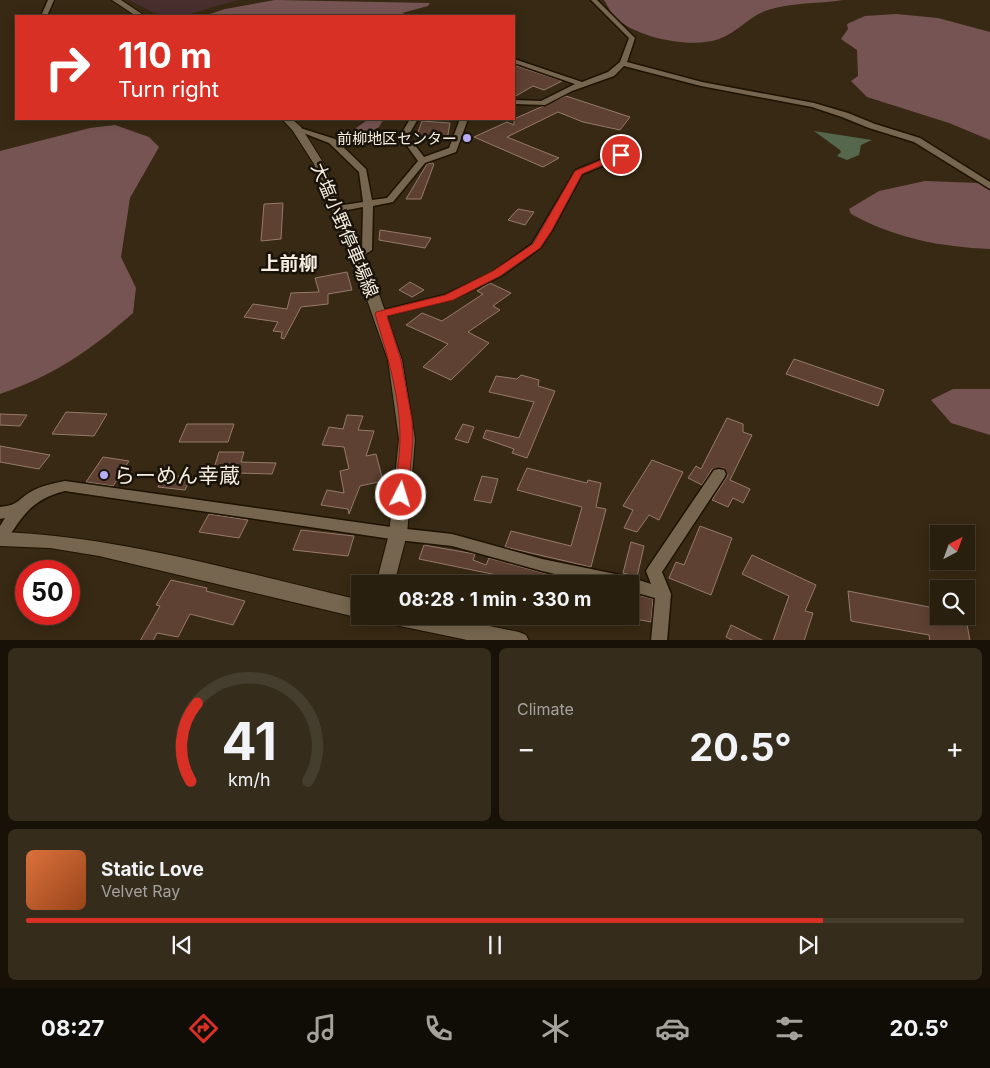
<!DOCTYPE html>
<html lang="en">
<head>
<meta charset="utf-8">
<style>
  :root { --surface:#291f0e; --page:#352c1c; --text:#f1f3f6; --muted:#a5a29e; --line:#453d2e; --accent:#d93025 }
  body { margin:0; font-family:Inter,"Noto Sans JP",sans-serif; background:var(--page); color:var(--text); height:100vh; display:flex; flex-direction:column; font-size:19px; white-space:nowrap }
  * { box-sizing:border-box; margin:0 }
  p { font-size:16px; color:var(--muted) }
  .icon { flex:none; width:28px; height:28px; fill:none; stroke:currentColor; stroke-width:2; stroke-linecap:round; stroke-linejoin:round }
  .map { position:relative; height:640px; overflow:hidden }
  .side { display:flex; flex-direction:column; gap:8px; padding:8px; background:#171108; flex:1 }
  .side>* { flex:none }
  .top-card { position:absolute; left:15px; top:15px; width:500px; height:105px; border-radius:0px; box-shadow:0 2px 12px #0003,0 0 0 1px var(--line); background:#d93025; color:#fff; overflow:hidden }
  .needle { width:32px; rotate:41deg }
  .buttons { position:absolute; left:930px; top:525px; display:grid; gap:10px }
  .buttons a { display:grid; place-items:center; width:45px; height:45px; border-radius:0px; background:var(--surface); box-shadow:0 2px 12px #0003,0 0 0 1px var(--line); font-size:25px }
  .speed { position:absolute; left:15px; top:560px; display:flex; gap:10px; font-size:25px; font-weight:700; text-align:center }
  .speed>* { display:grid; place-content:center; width:65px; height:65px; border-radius:50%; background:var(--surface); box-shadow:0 2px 12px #0003,0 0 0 1px var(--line); line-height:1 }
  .speed .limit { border:8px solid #d22; background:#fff; color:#111 }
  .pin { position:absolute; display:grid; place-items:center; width:42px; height:42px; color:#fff; margin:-21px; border:2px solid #fff; border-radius:50%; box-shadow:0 1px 5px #0007 }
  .me { position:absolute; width:55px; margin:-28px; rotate:5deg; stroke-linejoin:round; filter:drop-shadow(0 0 4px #0008) }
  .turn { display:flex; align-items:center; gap:18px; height:105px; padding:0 20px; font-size:22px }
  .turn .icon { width:65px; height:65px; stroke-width:2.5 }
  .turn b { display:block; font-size:35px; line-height:42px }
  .big { font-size:38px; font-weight:700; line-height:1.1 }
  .side .card { flex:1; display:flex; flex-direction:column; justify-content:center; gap:8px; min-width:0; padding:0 18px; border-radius:8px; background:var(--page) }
  .side .dial { align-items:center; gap:0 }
  .dial svg { height:130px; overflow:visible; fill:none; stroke:var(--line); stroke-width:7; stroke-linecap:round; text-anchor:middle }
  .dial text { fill:var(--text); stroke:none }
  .song { display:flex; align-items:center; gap:15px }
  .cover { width:60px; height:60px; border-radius:8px; background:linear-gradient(135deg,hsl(20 70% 55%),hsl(20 70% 35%)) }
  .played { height:5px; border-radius:2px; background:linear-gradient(90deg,var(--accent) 85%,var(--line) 85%) }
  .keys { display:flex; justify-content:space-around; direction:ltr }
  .heat { display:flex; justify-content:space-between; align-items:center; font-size:28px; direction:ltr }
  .side .tiles { flex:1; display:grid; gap:8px; grid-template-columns:1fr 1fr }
  .card:last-child { grid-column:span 2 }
  .trip { position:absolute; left:351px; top:575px; width:288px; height:50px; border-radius:0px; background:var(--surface); box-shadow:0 2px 12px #0003,0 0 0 1px var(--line); font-weight:700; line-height:50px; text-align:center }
  .dock { display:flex; height:80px; justify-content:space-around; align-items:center; background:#100c06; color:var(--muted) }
  .dock .icon { width:35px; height:35px }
  .dock .selected { color:var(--accent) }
  .dock b { font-size:22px; color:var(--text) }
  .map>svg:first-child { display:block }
  .green { fill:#492e2e }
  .forest { fill:#775454 }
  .water { fill:#55684e }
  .building { fill:#5e4132; stroke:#967a6c }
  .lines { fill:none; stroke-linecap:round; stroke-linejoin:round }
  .minor-casing { stroke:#1e1200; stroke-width:3 }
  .tertiary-casing { stroke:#1e1200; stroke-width:2 }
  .secondary-casing { stroke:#1e1200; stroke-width:2 }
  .minor { fill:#76664f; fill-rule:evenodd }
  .tertiary { fill:#76664f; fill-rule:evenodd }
  .secondary { fill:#76664f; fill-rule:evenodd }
  .route { fill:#d93025; stroke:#8d1f18 }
  .poi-dot { fill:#b6acf8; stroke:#19130a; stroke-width:2 }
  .labels { text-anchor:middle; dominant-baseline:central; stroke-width:5; stroke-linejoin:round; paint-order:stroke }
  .far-poi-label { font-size:15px; fill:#f6ede0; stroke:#19130a; text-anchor:end }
  .street-label { font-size:18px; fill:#f6ede0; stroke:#19130a }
  .neighbourhood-label { font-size:19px; font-weight:bold; fill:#f6ede0; stroke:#19130a }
  .near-poi-label { font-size:21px; fill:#f6ede0; stroke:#19130a; text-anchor:start }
</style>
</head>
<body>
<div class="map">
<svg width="990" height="641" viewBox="0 0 990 641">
  <rect width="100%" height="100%" fill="#372913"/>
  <path class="green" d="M129,0H238L183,16L154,13Z"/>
  <path class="forest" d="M275,0L430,3L428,6L402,13L410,16H204L225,9Z
    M604,0H843C819,4 792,2 768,10C749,16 738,32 719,39C691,49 639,38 617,19C611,14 608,6 604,0Z
    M896,14L938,18L990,32V140L949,123L867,97L851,81L858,76L857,50L841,39L848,29L847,24L865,16Z
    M369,119H384L379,127L357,141L346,135Z
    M115,125L149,137L159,147L130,198L121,257L136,288L133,313C91,350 53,376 0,394V151L90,128Z
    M925,181L979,183L990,186V249C941,247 894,238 851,214L849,209L879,191Z
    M953,389H990V435L951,423L931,400Z"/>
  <path class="water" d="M814,131L872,140L861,145L859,155L847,160L837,156L841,152L840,150Z"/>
  <path class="building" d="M514,65L562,81L544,90L533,86L514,97Z
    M566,96L630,117L620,130L583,122L558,112L507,137L559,158L543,167L474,137L507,122L514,125V119Z
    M422,121L450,123L447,140L416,138Z
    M432,163L434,164L421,199H406L427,164Z
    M283,203L281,239L261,241L264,204Z
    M518,209L534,212L525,225L508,220Z
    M380,230L431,238L425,248L379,240Z
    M347,272L352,290L328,294V304L301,307L284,339L281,338L282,332L273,331L278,322L244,317L253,304L287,309L291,293L319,292L315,278Z
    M410,282L424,290L412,297L399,290Z
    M490,283L511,293L493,306L500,310L468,332L489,343L451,380L423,367L448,344L406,325L422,313L442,321L483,294L477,291Z
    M794,359L884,390L878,406L786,374Z
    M521,375L539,380L538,386L555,391L527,458L512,453L514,449L483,438L486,430L519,438L534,402L489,392L496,376L517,379Z
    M66,412L107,414L94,436L52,434Z
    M0,414L27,415L20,426L0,425Z
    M347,415L363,416L358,430L374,431L366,456L376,454L383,481L360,486L349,514L348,509L321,505L327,490L344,493L340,471L349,469L344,447L322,445L329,427L343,429Z
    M727,418L743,424V432L752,435L730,480L750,489L743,503L733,498L728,507L712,500L728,475L724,468L712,469L702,485L688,478L696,466L701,469Z
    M187,424H234L228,442H179Z
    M463,424L474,427L468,443L455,439Z
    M0,446L50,455L39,469L0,462Z
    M219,452H244L241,462L276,463L272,474L237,473L236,476L212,475Z
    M103,457L129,461L113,486L86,482Z
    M652,460L683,472L659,520L649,515L637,532L624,528L633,510L623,506Z
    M527,468L587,483L588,480L601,483L596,507L606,509L591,567L505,547L511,531L571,546L582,507L517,490Z
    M164,475L191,477L185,490L158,487Z
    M482,476L498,479L491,503L474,500Z
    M209,514L248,520L239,538L199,532Z
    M700,526L732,538L711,595L669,578L676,562L684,565Z
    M301,530L354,536L348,556L293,550Z
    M631,542L644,546L637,577L623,573Z
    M424,545L475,554L473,560L486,565L489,558L583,584H526V581L419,559Z
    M752,555L816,585L805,611L813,613L804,641H773L789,596L742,574Z
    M171,580L207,588L206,591L245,601L233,625L190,614L178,637L157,633L153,641H140L160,606L156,605Z
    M848,591L939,609V616H952L953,621L967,624L970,641H930L929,635L851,621Z
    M630,593L653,599L651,622L630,618Z
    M731,625L764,641H734L726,637Z"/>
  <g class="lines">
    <defs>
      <path id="minor" d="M48,0H54L47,16H41Z
        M591,0H597L635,38L627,62L702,82L814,103L848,113L875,124L920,138L990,182V189L914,142L869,128L842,117L812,107L701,86L624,66L614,76L572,91L545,105L514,104V100L541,101L575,84L514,63V59L582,82L608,72L620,62L629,38Z
        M410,119H418L408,136L424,157L449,148L460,119H468L456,152L425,163L393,202L373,206L372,250L361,257H353L352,255L362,249L363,207L337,212L332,209L337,206L363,202L359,172L329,143L293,129L297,127L335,139L366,169L372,200L387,198L418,161L400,136Z
        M621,152L624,153V157L582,174L552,230L540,248L501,276L453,299L380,317L374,314L376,312L445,295L493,272L532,244L576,170Z
        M719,469L724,470L726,474L724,478L662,572L671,594L667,641H651L655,598L630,591V584H598L542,571L452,546L398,540L65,491C32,499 22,516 5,543L0,545V526L5,518L0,519V507C21,505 18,498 34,490C44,485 55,483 65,481L398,528L452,534L542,559L630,577L651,584L646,571L649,566L714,470Z"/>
      <path id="tertiary" d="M385,616H440L519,632L526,635L529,641H472L395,625L388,622Z"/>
      <path id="secondary" d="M112,0H121L145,16H136Z
        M282,119H292L301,127L324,164L378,291L402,360L415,439L407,534L394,584H376L389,534L399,439L388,360L364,291L314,164L293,131Z
        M0,532C120,536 243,573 360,600V616H364L360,618L99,556L50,548L0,546Z"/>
    </defs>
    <use href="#minor" class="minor-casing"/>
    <use href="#tertiary" class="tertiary-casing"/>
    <use href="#secondary" class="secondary-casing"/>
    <use href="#minor" class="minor"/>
    <use href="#tertiary" class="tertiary"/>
    <use href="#secondary" class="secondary"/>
  </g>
  <path class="route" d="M618,153L625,155L582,174L552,230L540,248L500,276L453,300L387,316L401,360L412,420L413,439L408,495L406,499H396L394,495C396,476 400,457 400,438C400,396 387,354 375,314L376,312L445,295L493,271L533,244L575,171Z"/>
  <g class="poi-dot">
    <circle cx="467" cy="138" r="5"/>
    <circle cx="104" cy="475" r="5"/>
  </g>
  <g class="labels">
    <g class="far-poi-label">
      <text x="457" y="138">前柳地区センター</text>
    </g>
    <g class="street-label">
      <text transform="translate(345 230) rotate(67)">大塩小野停車場線</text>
    </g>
    <g class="neighbourhood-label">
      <text x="289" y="263">上前柳</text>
    </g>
    <g class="near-poi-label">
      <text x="114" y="475">らーめん幸蔵</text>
    </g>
  </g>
</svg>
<div class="buttons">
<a><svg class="needle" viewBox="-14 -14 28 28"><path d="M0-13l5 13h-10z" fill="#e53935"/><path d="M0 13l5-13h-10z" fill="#a5a29e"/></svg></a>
<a><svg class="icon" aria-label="search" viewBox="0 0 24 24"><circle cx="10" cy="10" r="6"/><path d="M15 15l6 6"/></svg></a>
</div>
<div class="speed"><div class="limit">50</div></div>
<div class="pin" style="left:621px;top:155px;background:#d93025"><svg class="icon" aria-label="arrive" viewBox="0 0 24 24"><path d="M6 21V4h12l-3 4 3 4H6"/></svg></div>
<svg class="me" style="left:401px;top:495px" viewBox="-20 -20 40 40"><circle r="17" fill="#d93025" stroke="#fff" stroke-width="3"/><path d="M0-11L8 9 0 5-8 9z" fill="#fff"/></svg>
<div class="trip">08:28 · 1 min · 330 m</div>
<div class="top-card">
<div class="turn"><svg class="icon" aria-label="right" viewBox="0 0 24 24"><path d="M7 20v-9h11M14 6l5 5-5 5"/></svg><div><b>110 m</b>Turn right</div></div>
</div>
</div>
<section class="side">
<div class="tiles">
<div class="card dial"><svg viewBox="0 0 100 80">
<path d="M14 69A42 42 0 1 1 86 69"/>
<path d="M14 69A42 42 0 0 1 18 21" stroke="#d93025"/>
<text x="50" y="56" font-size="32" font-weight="700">41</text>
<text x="50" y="72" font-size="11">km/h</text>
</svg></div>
<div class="card"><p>Climate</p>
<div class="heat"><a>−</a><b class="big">20.5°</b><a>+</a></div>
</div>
<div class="card">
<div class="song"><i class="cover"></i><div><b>Static Love</b><p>Velvet Ray</p></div></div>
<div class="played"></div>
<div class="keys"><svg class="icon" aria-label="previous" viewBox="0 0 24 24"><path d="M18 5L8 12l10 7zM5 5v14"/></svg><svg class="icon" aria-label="pause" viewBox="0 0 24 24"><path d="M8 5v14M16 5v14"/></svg><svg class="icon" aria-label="next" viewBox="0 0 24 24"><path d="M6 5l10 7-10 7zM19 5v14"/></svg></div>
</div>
</div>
</section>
<nav class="dock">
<b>08:27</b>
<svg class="icon selected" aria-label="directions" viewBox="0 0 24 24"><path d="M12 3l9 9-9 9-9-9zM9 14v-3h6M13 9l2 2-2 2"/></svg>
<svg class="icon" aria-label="music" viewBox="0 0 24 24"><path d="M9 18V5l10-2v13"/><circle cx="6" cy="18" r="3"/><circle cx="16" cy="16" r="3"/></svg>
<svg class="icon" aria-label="phone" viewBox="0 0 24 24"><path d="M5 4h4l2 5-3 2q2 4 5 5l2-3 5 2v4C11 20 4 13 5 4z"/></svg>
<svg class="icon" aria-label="climate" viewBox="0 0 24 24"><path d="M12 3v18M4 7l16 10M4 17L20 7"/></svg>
<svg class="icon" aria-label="car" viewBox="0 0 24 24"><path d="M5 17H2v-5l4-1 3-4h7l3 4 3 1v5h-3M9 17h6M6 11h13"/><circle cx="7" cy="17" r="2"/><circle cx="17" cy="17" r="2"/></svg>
<svg class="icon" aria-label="filters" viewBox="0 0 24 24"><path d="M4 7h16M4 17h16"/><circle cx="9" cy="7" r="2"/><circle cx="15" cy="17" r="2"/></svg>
<b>20.5°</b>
</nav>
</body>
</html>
